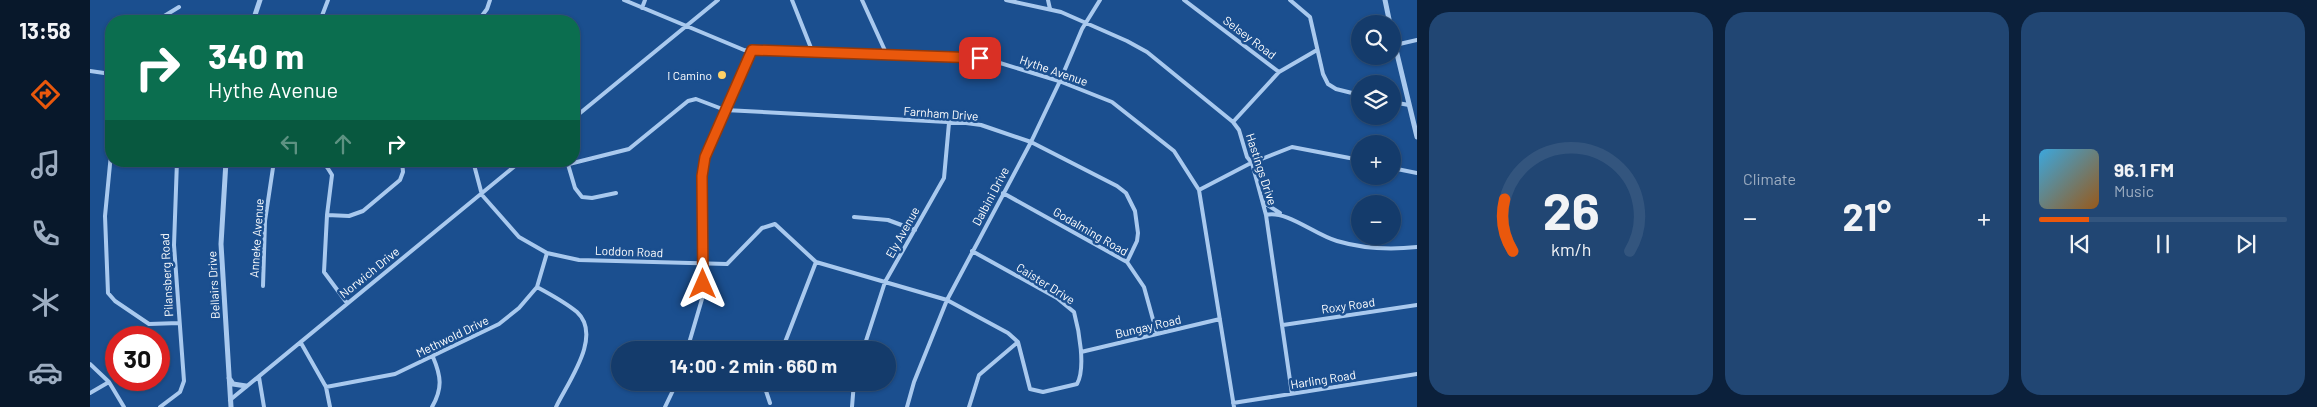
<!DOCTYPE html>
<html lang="en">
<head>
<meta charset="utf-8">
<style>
  :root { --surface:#143b6b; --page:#214673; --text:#f1f3f6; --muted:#9dadc1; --line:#33557e; --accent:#ea580c }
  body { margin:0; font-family:Barlow,sans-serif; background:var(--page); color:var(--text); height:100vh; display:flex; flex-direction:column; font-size:19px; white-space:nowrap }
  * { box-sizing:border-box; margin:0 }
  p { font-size:16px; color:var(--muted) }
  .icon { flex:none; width:28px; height:28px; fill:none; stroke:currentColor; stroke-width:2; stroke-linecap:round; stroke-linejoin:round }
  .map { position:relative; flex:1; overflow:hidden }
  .sheet { display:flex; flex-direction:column; gap:12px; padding:12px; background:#0b203b; width:900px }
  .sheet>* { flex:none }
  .hud { position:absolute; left:15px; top:15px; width:475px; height:152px; border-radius:20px; box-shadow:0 1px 4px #0004,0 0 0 1px var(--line); background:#0b6e4f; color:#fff; overflow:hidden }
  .controls { position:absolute; left:1261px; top:15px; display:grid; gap:10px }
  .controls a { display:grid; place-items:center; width:50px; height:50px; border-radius:50%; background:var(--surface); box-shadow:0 1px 4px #0004,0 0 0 1px var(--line); font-size:25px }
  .speed { position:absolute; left:15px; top:326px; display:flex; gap:10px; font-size:25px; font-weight:700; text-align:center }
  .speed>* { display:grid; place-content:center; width:65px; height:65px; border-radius:50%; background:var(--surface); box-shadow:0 1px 4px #0004,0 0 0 1px var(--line); line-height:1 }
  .speed .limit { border:8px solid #d22; background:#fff; color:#111 }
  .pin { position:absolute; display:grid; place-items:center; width:42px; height:42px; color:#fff; margin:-21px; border-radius:10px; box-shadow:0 2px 8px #0006 }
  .me { position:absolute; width:55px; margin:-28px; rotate:0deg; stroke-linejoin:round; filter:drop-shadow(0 0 4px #0008) }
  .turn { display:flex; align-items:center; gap:18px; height:105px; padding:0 20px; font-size:22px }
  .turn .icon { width:65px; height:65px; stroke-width:2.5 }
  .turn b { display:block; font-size:35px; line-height:42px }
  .lanes { display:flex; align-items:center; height:48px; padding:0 20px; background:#0003; justify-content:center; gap:25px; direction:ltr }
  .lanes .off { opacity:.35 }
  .big { font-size:38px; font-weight:700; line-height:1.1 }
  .sheet .tile { flex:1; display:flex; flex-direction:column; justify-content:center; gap:8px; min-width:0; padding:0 18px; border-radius:20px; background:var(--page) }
  .sheet .dial { align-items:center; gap:0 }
  .dial svg { height:130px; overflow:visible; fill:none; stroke:var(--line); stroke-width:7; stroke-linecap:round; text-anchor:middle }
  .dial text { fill:var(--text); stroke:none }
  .song { display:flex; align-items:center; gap:15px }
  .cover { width:60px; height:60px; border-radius:8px; background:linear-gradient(135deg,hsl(200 70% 55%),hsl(30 70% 35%)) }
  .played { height:5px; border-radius:2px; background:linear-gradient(90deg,var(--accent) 20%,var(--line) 20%) }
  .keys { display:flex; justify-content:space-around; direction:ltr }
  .heat { display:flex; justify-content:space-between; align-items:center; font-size:28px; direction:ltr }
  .sheet .tiles { flex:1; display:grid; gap:12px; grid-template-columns:repeat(3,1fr) }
  .trip { position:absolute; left:521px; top:341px; width:285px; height:50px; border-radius:25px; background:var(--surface); box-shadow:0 1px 4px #0004,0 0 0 1px var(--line); font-weight:700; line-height:50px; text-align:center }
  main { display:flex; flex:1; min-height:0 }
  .dock { display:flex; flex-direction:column; width:90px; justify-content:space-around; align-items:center; background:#08182b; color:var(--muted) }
  .dock .icon { width:35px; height:35px }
  .dock .selected { color:var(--accent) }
  .dock b { font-size:22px; color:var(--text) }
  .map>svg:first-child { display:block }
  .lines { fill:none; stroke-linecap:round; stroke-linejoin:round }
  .minor { stroke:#a9c9ee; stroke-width:4 }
  .tertiary { stroke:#a9c9ee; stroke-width:5 }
  .route-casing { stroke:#983908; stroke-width:12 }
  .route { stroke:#ea580c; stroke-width:9 }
  .poi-dot { fill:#ffd166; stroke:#1b4f8f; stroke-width:2 }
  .labels { text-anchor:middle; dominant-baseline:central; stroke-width:5; stroke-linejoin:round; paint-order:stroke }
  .street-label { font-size:12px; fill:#fff; stroke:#1b4f8f }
  .poi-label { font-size:12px; fill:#fff; stroke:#1b4f8f; text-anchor:end }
</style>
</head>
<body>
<main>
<nav class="dock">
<b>13:58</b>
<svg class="icon selected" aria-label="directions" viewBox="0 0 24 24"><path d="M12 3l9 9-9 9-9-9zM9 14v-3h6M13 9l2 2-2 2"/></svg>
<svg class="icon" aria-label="music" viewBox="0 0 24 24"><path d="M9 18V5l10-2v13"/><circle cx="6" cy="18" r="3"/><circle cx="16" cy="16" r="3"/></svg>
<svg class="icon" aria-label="phone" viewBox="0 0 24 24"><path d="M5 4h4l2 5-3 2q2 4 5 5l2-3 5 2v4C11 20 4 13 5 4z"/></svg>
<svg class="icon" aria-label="climate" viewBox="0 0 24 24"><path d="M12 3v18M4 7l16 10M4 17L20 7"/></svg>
<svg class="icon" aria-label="car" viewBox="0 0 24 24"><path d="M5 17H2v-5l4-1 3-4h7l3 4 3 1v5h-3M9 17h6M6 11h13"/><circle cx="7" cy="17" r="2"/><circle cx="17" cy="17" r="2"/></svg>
</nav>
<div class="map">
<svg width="1327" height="407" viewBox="0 0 1327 407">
  <rect width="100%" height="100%" fill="#1b4f8f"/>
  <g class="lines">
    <path class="minor" d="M534,0L654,50L897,59L969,81L1022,102L1084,151L1109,190L1144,407
      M702,0L723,53
      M772,0L797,55
      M916,0L971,12L1037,41L1057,52L1143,122L1149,130L1157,157L1162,163L1176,215L1202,394
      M958,0L960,9
      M1094,0L1189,72
      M1200,0L1220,17L1233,74L1238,84L1246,89L1270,95
      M552,8L555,0
      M66,21L89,7
      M230,21L238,0
      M388,21L397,9L400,0
      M1305,45L1327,40
      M484,54L489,50
      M0,71L21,74
      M17,74L21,154L15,216L18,293L25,301L59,324L89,323
      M1302,102L1319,105
      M484,118L628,0
      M1143,122L1189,72L1227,50
      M227,161L237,167L242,175L237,215L234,272L257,303
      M383,161L392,195L429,237L457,253L489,260L637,264L672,228L685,224L726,262L857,300L918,333L928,342L940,389L953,392L987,384C996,368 989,330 984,312L967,298L882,251
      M477,161L485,188L492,197L502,198L526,193
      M479,164L539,149L598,101L606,99L635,110L876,123L891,125L941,142L1027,186L1036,193L1045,211L1048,233L1047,241L1037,262
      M1302,168L1327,173
      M1109,190L1159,164L1202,147L1270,160
      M913,193L1037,262L1054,287L1067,334
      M1173,202L1190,213
      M237,215L259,216L273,211L310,180L313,172L312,161
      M1176,215C1197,210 1225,235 1247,241C1274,249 1299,250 1327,247
      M764,217L798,220L825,230
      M173,286L175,221L184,161
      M447,287C460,294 475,302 487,312C513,336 478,382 466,407
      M1193,325L1327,305
      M211,343L236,387L240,407
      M597,350L612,299V176L615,157L661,51
      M692,350L726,262
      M773,350L795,282L854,178L859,123
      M991,352L1130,319
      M0,364L19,382L34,407
      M169,377L174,407
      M645,382H669
      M673,382L680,403
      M236,387L305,374L409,324L429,308L447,287L457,253
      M0,393L19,382
      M140,400L431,161
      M1143,403L1327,374
      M70,407L90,392L94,381L84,245L87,161
      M342,407C353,388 351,376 343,357
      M575,407L587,382
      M762,407L764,382
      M817,407L824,382L857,300L941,142L970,81L992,29L1010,0
      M879,407L889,375L928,342"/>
    <path class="tertiary" d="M1295,0L1300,24
      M163,21L170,0
      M1302,33L1327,137
      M136,161L131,244L141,407
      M139,378L143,384L156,386"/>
  </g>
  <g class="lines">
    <defs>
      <path id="route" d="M613,284L612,176L615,157L662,50L890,58"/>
    </defs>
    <use href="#route" class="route-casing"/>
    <use href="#route" class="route"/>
  </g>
  <circle class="poi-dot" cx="632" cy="75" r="5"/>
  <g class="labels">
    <g class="street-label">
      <text transform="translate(1160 37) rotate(37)">Selsey Road</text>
      <text transform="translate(964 70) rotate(19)">Hythe Avenue</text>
      <text transform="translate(851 113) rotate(4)">Farnham Drive</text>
      <text transform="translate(1172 169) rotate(72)">Hastings Drive</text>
      <text transform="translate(900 196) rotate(-62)">Dalbini Drive</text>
      <text transform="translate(1001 231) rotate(30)">Godalming Road</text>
      <text transform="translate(812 232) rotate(-61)">Ely Avenue</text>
      <text transform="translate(166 238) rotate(-86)">Anneke Avenue</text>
      <text transform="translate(539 251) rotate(2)">Loddon Road</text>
      <text transform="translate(279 272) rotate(-39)">Norwich Drive</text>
      <text transform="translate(76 275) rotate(-93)">Pilansberg Road</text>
      <text transform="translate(956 283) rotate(32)">Caister Drive</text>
      <text transform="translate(123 285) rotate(-93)">Bellairs Drive</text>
      <text transform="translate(1258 305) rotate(-8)">Roxy Road</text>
      <text transform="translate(1058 326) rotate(-13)">Bungay Road</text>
      <text transform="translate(362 336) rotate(-26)">Methwold Drive</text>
      <text transform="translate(1233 379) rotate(-9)">Harling Road</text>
    </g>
    <g class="poi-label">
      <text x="622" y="75">I Camino</text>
    </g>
  </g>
</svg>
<div class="controls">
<a><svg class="icon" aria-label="search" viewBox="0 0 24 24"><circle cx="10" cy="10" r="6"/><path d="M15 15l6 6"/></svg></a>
<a><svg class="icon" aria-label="layers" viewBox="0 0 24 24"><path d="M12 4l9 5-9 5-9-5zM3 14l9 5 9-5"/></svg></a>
<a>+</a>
<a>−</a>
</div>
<div class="speed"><div class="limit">30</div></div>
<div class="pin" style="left:890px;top:58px;background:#d93025"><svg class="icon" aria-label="arrive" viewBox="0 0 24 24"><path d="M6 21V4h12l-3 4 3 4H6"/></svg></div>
<svg class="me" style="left:613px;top:284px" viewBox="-20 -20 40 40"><path d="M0-17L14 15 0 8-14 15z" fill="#ea580c" stroke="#fff" stroke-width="4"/></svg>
<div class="trip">14:00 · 2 min · 660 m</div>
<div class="hud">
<div class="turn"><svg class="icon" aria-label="right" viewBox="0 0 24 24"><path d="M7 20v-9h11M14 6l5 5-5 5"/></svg><div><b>340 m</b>Hythe Avenue</div></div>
<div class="lanes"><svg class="icon off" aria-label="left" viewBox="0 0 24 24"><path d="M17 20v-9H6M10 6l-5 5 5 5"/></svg><svg class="icon off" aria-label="ahead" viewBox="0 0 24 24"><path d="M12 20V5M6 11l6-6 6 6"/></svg><svg class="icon" aria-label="right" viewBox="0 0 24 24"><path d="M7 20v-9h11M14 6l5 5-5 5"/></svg></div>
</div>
</div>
<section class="sheet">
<div class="tiles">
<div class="tile dial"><svg viewBox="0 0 100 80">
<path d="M14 69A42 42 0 1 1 86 69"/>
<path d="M14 69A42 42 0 0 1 9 37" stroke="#ea580c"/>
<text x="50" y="56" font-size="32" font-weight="700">26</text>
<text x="50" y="72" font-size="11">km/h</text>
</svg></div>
<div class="tile"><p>Climate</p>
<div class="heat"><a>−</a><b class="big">21°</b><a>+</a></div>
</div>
<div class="tile">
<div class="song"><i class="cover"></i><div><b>96.1 FM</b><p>Music</p></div></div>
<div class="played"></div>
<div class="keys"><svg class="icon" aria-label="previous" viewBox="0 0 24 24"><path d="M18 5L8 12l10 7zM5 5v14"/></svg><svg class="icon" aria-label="pause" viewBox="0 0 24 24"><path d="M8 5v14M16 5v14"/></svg><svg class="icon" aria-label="next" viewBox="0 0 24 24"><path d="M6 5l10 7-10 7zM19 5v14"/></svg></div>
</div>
</div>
</section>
</main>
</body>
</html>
